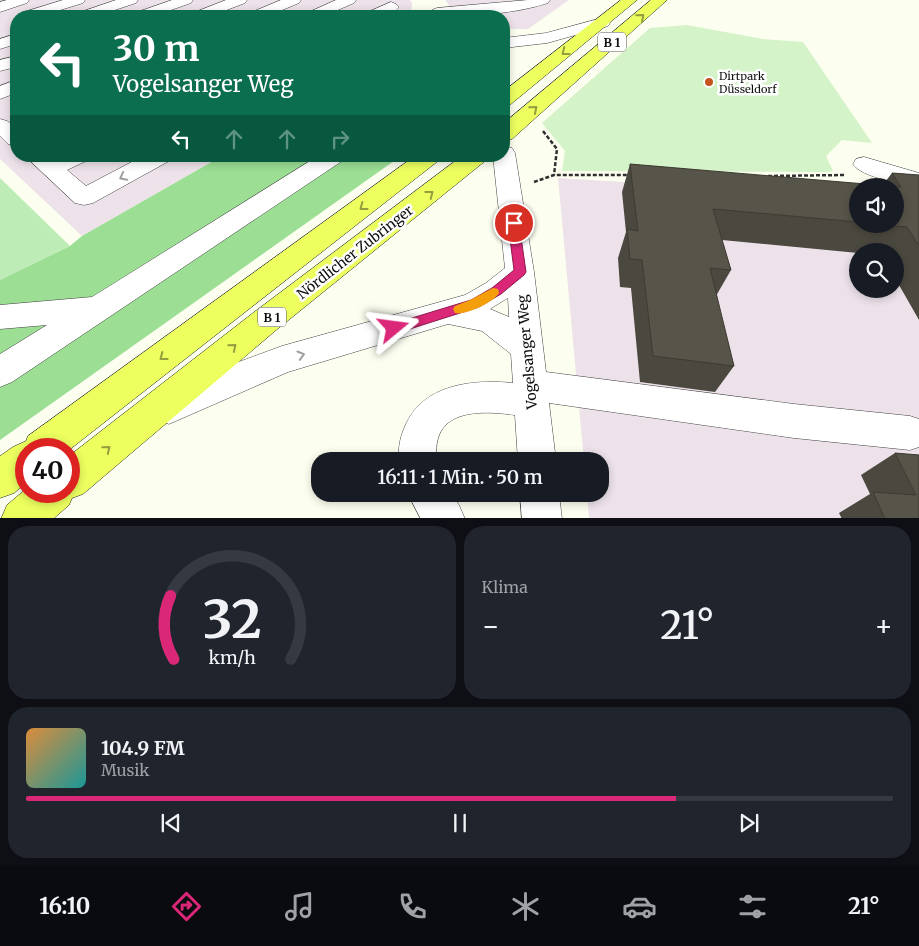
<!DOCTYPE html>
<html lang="de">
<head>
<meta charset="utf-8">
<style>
  :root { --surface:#171b24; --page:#20242c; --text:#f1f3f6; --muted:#9ea1a6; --line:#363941; --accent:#db2777 }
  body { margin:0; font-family:Merriweather,serif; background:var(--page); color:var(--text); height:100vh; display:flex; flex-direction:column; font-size:19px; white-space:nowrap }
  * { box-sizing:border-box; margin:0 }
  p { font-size:16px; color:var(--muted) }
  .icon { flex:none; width:28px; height:28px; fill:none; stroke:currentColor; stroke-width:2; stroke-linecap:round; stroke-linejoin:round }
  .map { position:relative; height:518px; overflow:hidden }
  .side { display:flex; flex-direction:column; gap:8px; padding:8px; background:#0d0f14; flex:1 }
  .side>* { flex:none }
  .banner { position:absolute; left:10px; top:10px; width:500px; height:152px; border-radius:20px; box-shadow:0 2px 8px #0003; background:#0b6e4f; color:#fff; overflow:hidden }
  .fabs { position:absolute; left:849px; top:178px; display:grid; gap:10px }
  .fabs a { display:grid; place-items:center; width:55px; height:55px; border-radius:50%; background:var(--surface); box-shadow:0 2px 8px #0003; font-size:25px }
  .speed { position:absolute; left:15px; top:438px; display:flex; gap:10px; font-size:25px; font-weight:700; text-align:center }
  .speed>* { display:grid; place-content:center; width:65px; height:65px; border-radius:50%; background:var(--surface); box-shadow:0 2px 8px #0003; line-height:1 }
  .speed .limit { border:8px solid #d22; background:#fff; color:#111 }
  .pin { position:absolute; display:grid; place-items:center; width:42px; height:42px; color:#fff; margin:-21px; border:2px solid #fff; border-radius:50%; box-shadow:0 1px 5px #0007 }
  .me { position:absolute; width:55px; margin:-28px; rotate:74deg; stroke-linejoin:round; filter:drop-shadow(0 0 4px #0008) }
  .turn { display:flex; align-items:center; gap:18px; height:105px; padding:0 20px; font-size:22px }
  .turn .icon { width:65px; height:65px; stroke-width:2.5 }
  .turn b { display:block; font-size:35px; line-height:42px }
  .lanes { display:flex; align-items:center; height:48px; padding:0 20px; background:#0003; justify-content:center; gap:25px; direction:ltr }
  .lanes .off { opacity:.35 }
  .big { font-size:38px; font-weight:600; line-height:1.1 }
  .side .widget { flex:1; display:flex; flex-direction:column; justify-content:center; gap:8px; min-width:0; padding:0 18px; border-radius:20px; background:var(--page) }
  .side .dial { align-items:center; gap:0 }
  .dial svg { height:130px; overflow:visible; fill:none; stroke:var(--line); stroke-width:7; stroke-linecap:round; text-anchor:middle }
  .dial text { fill:var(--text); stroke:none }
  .song { display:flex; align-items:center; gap:15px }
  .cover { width:60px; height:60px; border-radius:8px; background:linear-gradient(135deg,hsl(30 70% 55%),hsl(180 70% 35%)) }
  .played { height:5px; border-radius:2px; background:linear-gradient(90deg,var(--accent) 75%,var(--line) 75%) }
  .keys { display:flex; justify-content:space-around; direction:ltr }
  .heat { display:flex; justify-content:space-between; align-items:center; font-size:28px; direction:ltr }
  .side .tiles { flex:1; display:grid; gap:8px; grid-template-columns:1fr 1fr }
  .widget:last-child { grid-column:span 2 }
  .trip { position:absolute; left:311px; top:452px; width:298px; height:50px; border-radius:20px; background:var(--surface); box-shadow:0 2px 8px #0003; font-weight:600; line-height:50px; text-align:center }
  .tab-bar { display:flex; height:80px; justify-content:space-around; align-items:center; background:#090b0e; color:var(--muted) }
  .tab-bar .icon { width:35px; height:35px }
  .tab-bar .active { color:var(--accent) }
  .tab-bar b { font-size:22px; color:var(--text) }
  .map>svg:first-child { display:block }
  .industrial { fill:#ede2ea; fill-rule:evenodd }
  .green { fill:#beecb6 }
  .forest { fill:#9bde94 }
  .pitch { fill:#d5f3c8 }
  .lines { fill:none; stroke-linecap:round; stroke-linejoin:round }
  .minor-casing { stroke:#414141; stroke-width:1 }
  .major-casing { stroke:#1f1f1f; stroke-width:1 }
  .path { stroke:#303030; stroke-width:2.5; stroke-dasharray:4 2; stroke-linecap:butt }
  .minor { fill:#fff; fill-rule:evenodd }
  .major { fill:#ecff5f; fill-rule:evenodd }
  .wall { fill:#4b483f; fill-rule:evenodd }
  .building { fill:#575449; stroke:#3d3b33 }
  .oneway { stroke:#939f3f }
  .oneway2 { stroke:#9f9f9f }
  .route { fill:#db2777; stroke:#8e194d }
  .slow { fill:#f59e0b }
  .poi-dot { fill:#c6521d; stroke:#fff; stroke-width:2 }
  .labels { text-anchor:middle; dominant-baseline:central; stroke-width:5; stroke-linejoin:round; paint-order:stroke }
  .far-poi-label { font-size:11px; fill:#0e0e0e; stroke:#fff; text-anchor:start }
  .shield { fill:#fff; stroke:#565656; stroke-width:1 }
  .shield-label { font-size:12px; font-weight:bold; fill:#0e0e0e }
  .street-label { font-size:14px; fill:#0e0e0e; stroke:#fff }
</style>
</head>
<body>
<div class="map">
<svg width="919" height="519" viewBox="0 0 919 519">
  <rect width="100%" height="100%" fill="#fcffef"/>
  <path class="industrial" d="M0,0H410L412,3L411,16H16V156H222L82,236L0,159Z
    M445,0H569L528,29H504V16H457Z
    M558,178L753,190L858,224H895L919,194V518H589L587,494H600V461H584ZM858,251H895V289H858Z"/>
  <path class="green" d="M0,178L70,246L0,280Z"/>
  <path class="forest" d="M222,156H401L0,440V280L70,246L82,236Z"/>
  <path class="pitch" d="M687,25L763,39L803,42L872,143L842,140L826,156L833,171L828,172L562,171L565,151L542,123L650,28Z"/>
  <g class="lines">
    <defs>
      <path id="minor" d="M7,0H29L27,3L0,12V2Z
        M63,0H85L83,3L41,16H18L21,13Z
        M116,0H138L136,3L97,16H75L78,13Z
        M172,0H193L191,3L154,16H132L135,13Z
        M226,0H247L245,3L211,16H190L193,13Z
        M281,0H301L299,3L268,16H247L250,13Z
        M336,0H356L354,3L324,16H304L307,13Z
        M528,0H550L548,3C511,15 470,16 432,16L429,13L432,10L437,8Z
        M391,2L396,4L399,7C390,18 375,17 363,16L366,13Z
        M602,18L608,20L610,23L608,26L547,43L504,48V38L546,33Z
        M16,34V44L0,49V39Z
        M16,56V67L0,71V60Z
        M16,80V93L0,99V86Z
        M0,119L7,121L16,128V145L8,144L0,136Z
        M504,146L512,148L515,153L534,272L546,372L794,404L910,416L919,419V447L910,450L794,438L549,403L556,461H518L515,415C478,410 430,409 437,461H399C398,447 400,437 406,424C424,384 474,379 513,383L511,354L482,331L448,324L288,372L169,424L157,419L152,408L157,397L209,373L282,346L465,295L486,283L505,268L493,156H504ZM508,298L509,317L490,309L506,299Z
        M25,156H50L53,159L59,156H89L86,161L67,170L86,186L143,156H172L169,161L93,203L84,205L75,203Z
        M318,156H345L342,161L12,382L0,387V354L47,325L0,329V305L92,297Z
        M864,157L919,173V187C902,183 862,178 853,164L856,159Z
        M408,494H451L459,505L465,519H421Z
        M520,494H559L562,519H522Z"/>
      <path id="major" d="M621,0H637L511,104L504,106V91Z
        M651,0H667L512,139L504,140V123Z
        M415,156H441L438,161L69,450V449H26V483L14,493L0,498V456L13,447L26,441L28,436Z
        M462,156H488L485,161L275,331L83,494L72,498L69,505L53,519H1L7,505L26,489V491H69V456L253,313Z"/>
    </defs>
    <use href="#minor" class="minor-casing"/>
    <use href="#major" class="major-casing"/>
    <path class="path" d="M543,131L557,149L554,175
      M768,176L844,175
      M534,182L554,175H629"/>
    <use href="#minor" class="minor"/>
    <use href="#major" class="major"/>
  </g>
  <path class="wall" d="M630,164L882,186L892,173L919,175V320L895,278V251H858V253L722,240L731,270L716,296L734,366L715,392L640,382L631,288L620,287L618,258L626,232L622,192ZM858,186H895V224H858Z
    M895,453L919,455V519H842L839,513L870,494L861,475Z"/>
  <path class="building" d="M630,164L889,186H858V222L713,209L731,270L710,268L734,366L653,356L642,260L630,259L627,229L638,231Z
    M892,173L919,175V246L907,227L872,224H895V187H901Z
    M895,453L919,455V519H885L873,492L916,495Z"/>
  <defs><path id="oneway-chevron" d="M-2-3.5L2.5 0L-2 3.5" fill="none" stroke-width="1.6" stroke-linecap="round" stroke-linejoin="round" transform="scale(1.25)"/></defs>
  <g class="oneway">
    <use href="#oneway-chevron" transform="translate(641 17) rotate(-41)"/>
    <use href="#oneway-chevron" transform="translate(565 52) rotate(142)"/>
    <use href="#oneway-chevron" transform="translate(534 109) rotate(-40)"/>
    <use href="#oneway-chevron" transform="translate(430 194) rotate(-38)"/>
    <use href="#oneway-chevron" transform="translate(363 207) rotate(143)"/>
    <use href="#oneway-chevron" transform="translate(233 347) rotate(-39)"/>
    <use href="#oneway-chevron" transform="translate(163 357) rotate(143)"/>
    <use href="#oneway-chevron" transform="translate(107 449) rotate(-39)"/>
  </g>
  <g class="oneway2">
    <use href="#oneway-chevron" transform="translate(123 177) rotate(152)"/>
    <use href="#oneway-chevron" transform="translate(301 355) rotate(-16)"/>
  </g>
  <path class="route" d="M514,220L519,223L526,272L524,275L501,294L479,307L394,334L389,332L387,328L389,325L471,300L492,288L514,270L508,223Z"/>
  <path class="slow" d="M493,288L498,289L499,293C494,302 465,316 455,313L453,309L455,306L470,300Z"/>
  <circle class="poi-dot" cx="709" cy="82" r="5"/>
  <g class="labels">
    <g class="far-poi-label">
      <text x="719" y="76">Dirtpark<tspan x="719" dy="13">Düsseldorf</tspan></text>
    </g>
    <g class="shield">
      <rect x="598" y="32.5" width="28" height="19" rx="4"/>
      <rect x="258" y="307.5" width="28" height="19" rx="4"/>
    </g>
    <g class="shield-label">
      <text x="612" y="42">B 1</text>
      <text x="272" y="317">B 1</text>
    </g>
    <g class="street-label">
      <text transform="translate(355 252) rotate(-38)">Nördlicher Zubringer</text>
      <text transform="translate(527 352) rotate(-95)">Vogelsanger Weg</text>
    </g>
  </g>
</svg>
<div class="fabs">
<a><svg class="icon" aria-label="sound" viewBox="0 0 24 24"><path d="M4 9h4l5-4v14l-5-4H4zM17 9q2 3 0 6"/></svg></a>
<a><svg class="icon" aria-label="search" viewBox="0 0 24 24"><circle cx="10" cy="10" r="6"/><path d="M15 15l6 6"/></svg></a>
</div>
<div class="speed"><div class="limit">40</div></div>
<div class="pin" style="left:514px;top:223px;background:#d93025"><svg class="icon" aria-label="arrive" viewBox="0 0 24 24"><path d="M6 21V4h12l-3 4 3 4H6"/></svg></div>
<svg class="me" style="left:394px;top:328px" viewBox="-20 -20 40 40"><path d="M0-17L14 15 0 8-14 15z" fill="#db2777" stroke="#fff" stroke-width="4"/></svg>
<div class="trip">16:11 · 1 Min. · 50 m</div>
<div class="banner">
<div class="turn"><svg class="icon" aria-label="left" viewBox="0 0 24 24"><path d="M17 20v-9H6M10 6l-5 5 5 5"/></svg><div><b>30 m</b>Vogelsanger Weg</div></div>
<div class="lanes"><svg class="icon" aria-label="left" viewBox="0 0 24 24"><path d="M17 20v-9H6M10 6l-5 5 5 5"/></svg><svg class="icon off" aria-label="ahead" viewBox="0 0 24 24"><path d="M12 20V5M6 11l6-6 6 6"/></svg><svg class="icon off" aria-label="ahead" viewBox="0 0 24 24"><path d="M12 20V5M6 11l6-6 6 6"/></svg><svg class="icon off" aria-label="right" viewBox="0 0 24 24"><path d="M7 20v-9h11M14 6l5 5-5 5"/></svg></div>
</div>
</div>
<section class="side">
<div class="tiles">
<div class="widget dial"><svg viewBox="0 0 100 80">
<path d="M14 69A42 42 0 1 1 86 69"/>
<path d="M14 69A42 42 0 0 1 12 30" stroke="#db2777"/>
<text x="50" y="56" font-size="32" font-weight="700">32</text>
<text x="50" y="72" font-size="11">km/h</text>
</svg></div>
<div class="widget"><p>Klima</p>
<div class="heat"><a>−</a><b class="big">21°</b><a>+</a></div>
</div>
<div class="widget">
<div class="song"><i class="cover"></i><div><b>104.9 FM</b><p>Musik</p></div></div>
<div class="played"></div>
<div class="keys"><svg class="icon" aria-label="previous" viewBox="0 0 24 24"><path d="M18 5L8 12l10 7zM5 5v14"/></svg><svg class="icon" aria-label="pause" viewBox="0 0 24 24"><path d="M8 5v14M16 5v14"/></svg><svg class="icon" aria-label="next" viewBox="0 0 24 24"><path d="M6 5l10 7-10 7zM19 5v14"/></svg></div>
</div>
</div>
</section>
<nav class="tab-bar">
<b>16:10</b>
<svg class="icon active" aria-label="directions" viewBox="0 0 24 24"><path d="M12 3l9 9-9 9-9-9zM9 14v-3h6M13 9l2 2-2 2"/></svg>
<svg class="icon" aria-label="music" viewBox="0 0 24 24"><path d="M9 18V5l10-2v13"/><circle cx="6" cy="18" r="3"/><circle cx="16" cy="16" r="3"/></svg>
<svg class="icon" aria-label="phone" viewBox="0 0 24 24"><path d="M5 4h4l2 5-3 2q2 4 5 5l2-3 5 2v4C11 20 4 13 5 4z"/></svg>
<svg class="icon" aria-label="climate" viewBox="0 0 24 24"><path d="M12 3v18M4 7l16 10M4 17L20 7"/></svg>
<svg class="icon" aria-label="car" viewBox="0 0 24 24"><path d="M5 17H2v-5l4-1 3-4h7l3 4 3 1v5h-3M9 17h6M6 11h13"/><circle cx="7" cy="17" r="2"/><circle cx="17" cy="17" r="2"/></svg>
<svg class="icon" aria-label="filters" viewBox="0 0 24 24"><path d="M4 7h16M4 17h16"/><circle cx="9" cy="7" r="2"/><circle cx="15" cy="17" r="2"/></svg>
<b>21°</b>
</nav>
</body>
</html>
